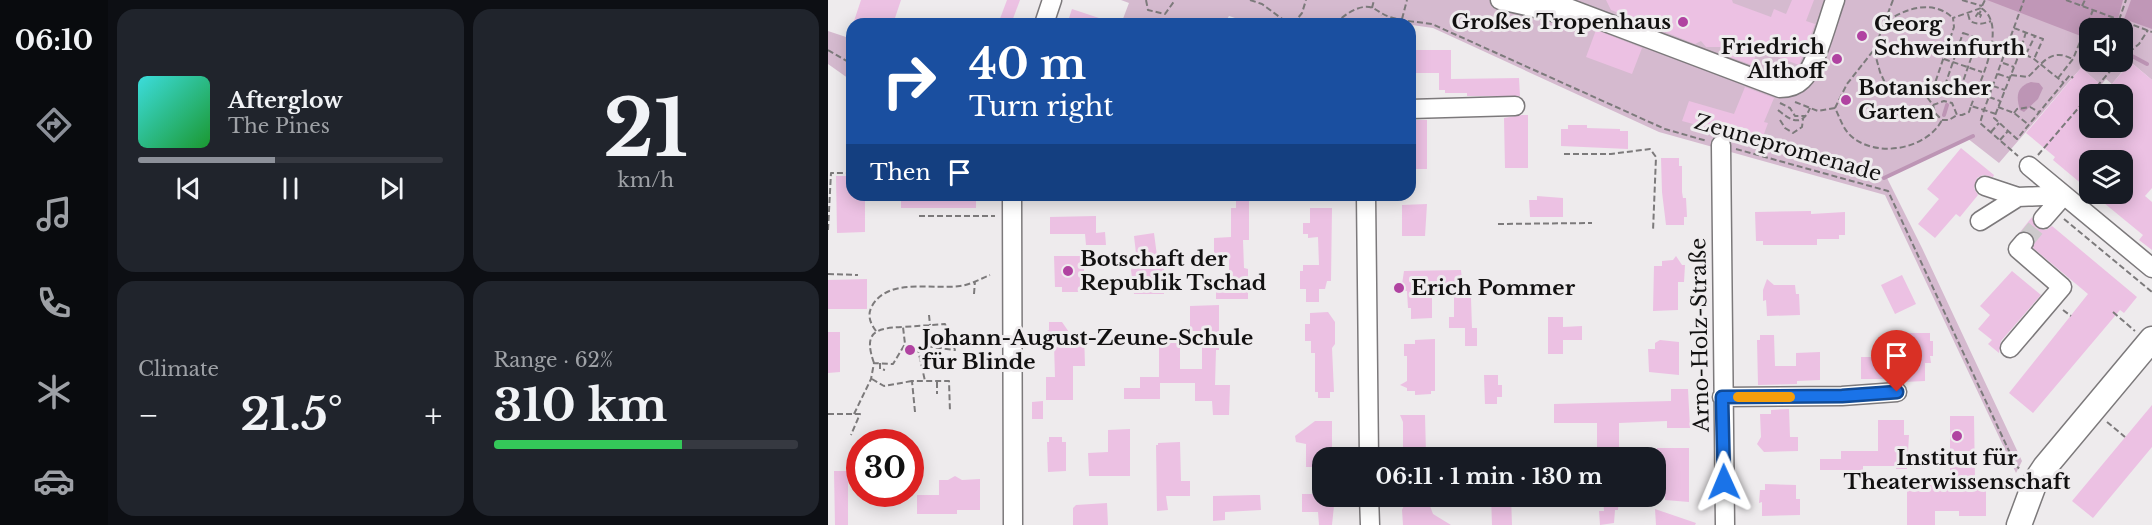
<!DOCTYPE html>
<html lang="en">
<head>
<meta charset="utf-8">
<style>
  :root { --surface:#171b24; --page:#20242c; --text:#f1f3f6; --muted:#9ea1a6; --line:#363941; --accent:#8c9099 }
  body { margin:0; font-family:"Libre Baskerville",serif; background:var(--page); color:var(--text); height:100vh; display:flex; flex-direction:column; font-size:22px; white-space:nowrap }
  * { box-sizing:border-box; margin:0 }
  p { font-size:20px; color:var(--muted) }
  .icon { flex:none; width:33px; height:33px; fill:none; stroke:currentColor; stroke-width:2; stroke-linecap:round; stroke-linejoin:round }
  .map { position:relative; flex:1; overflow:hidden }
  .sheet { display:flex; flex-direction:column; gap:9px; padding:9px; background:#0d0f14; width:720px }
  .sheet>* { flex:none }
  .guide { position:absolute; left:18px; top:18px; width:570px; height:183px; border-radius:18px; box-shadow:0 3px 15px #0003; background:#1a4fa0; color:#fff; overflow:hidden }
  .buttons { position:absolute; left:1251px; top:18px; display:grid; gap:12px }
  .buttons a { display:grid; place-items:center; width:54px; height:54px; border-radius:12px; background:var(--surface); box-shadow:0 3px 15px #0003; font-size:30px }
  .speed { position:absolute; left:18px; top:429px; display:flex; gap:12px; font-size:30px; font-weight:700; text-align:center }
  .speed>* { display:grid; place-content:center; width:78px; height:78px; border-radius:50%; background:var(--surface); box-shadow:0 3px 15px #0003; line-height:1 }
  .speed .limit { border:9px solid #d22; background:#fff; color:#111 }
  .pin { position:absolute; display:grid; place-items:center; width:51px; height:51px; color:#fff; margin:-62px -26px; border-radius:50% 50% 50% 0; rotate:-45deg; box-shadow:0 0 6px #0007 }
  .pin .icon { rotate:45deg }
  .me { position:absolute; width:66px; margin:-33px; rotate:359deg; stroke-linejoin:round; filter:drop-shadow(0 0 4px #0008) }
  .turn { display:flex; align-items:center; gap:21px; height:126px; padding:0 24px; font-size:27px }
  .turn .icon { width:78px; height:78px; stroke-width:2.5 }
  .turn b { display:block; font-size:42px; line-height:51px }
  .then { display:flex; align-items:center; height:57px; padding:0 24px; background:#0003; gap:12px; font-size:22px }
  .big { font-size:45px; font-weight:800; line-height:1.1 }
  .sheet .tile { flex:1; display:flex; flex-direction:column; justify-content:center; gap:9px; min-width:0; padding:0 21px; border-radius:18px; background:var(--page) }
  .sheet .dial { align-items:center; gap:0 }
  .dial b { font-size:78px; line-height:1 }
  .song { display:flex; align-items:center; gap:18px }
  .cover { width:72px; height:72px; border-radius:9px; background:linear-gradient(135deg,hsl(180 70% 55%),hsl(130 70% 35%)) }
  .played { height:6px; border-radius:3px; background:linear-gradient(90deg,var(--accent) 45%,var(--line) 45%) }
  .keys { display:flex; justify-content:space-around; direction:ltr }
  .heat { display:flex; justify-content:space-between; align-items:center; font-size:33px; direction:ltr }
  .charge { height:9px; border-radius:4px; background:linear-gradient(90deg,#34c759 62%,var(--line) 0) }
  .sheet .tiles { flex:1; display:grid; gap:9px; grid-template-columns:repeat(2,1fr) }
  .trip { position:absolute; left:484px; top:447px; width:354px; height:60px; border-radius:18px; background:var(--surface); box-shadow:0 3px 15px #0003; font-weight:800; line-height:60px; text-align:center }
  main { display:flex; flex:1; min-height:0 }
  .tab-bar { display:flex; flex-direction:column; width:108px; justify-content:space-around; align-items:center; background:#090b0e; color:var(--muted) }
  .tab-bar .icon { width:42px; height:42px }
  .tab-bar .selected { color:var(--accent) }
  .tab-bar b { font-size:27px; color:var(--text) }
  .map>svg:first-child { display:block }
  .green { fill:#d5bacf; fill-rule:evenodd }
  .forest { fill:#c097b7 }
  .water { fill:#bd95b5 }
  .lines { fill:none; stroke-linecap:round; stroke-linejoin:round }
  .stream { stroke:#bd95b5; stroke-width:4 }
  .building { fill:#ecc1e3 }
  .minor-tunnel { stroke:#cdcacc; stroke-width:18; stroke-dasharray:18 9; stroke-linecap:butt }
  .minor-casing { stroke:#7c797b; stroke-width:21 }
  .major-casing { stroke:#7c797b; stroke-width:27 }
  .path { stroke:#7c7a7b; stroke-width:2; stroke-dasharray:6 3; stroke-linecap:butt }
  .minor { stroke:#fff; stroke-width:18 }
  .major { stroke:#fff; stroke-width:24 }
  .route-casing { stroke:#114b97; stroke-width:15 }
  .route { stroke:#1a73e8; stroke-width:10 }
  .slow { stroke:#f59e0b; stroke-width:10 }
  .poi-dot { fill:#b043a1; stroke:#eeebed; stroke-width:2 }
  .labels { text-anchor:middle; dominant-baseline:central; stroke-width:6; stroke-linejoin:round; paint-order:stroke }
  .poi-label { font-size:21px; font-weight:bold; fill:#121111; stroke:#eeebed; text-anchor:start }
  .street-label { font-size:21px; fill:#121111; stroke:#eeebed }
</style>
</head>
<body>
<main>
<nav class="tab-bar">
<b>06:10</b>
<svg class="icon selected" aria-label="directions" viewBox="0 0 24 24"><path d="M12 3l9 9-9 9-9-9zM9 14v-3h6M13 9l2 2-2 2"/></svg>
<svg class="icon" aria-label="music" viewBox="0 0 24 24"><path d="M9 18V5l10-2v13"/><circle cx="6" cy="18" r="3"/><circle cx="16" cy="16" r="3"/></svg>
<svg class="icon" aria-label="phone" viewBox="0 0 24 24"><path d="M5 4h4l2 5-3 2q2 4 5 5l2-3 5 2v4C11 20 4 13 5 4z"/></svg>
<svg class="icon" aria-label="climate" viewBox="0 0 24 24"><path d="M12 3v18M4 7l16 10M4 17L20 7"/></svg>
<svg class="icon" aria-label="car" viewBox="0 0 24 24"><path d="M5 17H2v-5l4-1 3-4h7l3 4 3 1v5h-3M9 17h6M6 11h13"/><circle cx="7" cy="17" r="2"/><circle cx="17" cy="17" r="2"/></svg>
</nav>
<section class="sheet">
<div class="tiles">
<div class="tile">
<div class="song"><i class="cover"></i><div><b>Afterglow</b><p>The Pines</p></div></div>
<div class="played"></div>
<div class="keys"><svg class="icon" aria-label="previous" viewBox="0 0 24 24"><path d="M18 5L8 12l10 7zM5 5v14"/></svg><svg class="icon" aria-label="pause" viewBox="0 0 24 24"><path d="M8 5v14M16 5v14"/></svg><svg class="icon" aria-label="next" viewBox="0 0 24 24"><path d="M6 5l10 7-10 7zM19 5v14"/></svg></div>
</div>
<div class="tile dial"><b>21</b><p>km/h</p></div>
<div class="tile"><p>Climate</p>
<div class="heat"><a>−</a><b class="big">21.5°</b><a>+</a></div>
</div>
<div class="tile"><p>Range · 62%</p><b class="big">310 km</b><div class="charge"></div></div>
</div>
</section>
<div class="map">
<svg width="1324" height="525" viewBox="0 0 1324 525">
  <rect width="100%" height="100%" fill="#eeebed"/>
  <path class="green" d="M293,0H1324V80L1305,64L1300,69L1297,68L1284,84L1278,79L1273,85L1253,68L1171,163L1139,138L1058,176L1094,248L1194,461L1188,473L1057,195L831,132L605,28L570,23L425,24L401,16L396,24H293L301,3ZM1262,28H1294V62H1262Z
    M0,31L24,39V81L0,64Z"/>
  <path class="forest" d="M1159,0H1295L1289,23L1278,28H1262L1261,36L1258,38Z
    M1303,0H1324V29L1296,19Z"/>
  <path class="water" d="M1203,82L1211,83L1215,88L1210,99L1196,112L1192,110C1188,97 1188,87 1203,82Z"/>
  <g class="lines">
    <path class="stream" d="M1304,56L1319,64
      M1116,115L1119,105
      M1056,178L1145,136"/>
  </g>
  <path class="building" d="M33,0H73L65,24H25Z
    M179,0H192L183,24H170Z
    M778,0H904L905,3L943,17L946,9L958,14L964,0H986L978,21L987,24L971,65L930,50L924,65L891,53L893,47H878L873,41L867,44L783,10Z
    M244,9L283,22V24H239Z
    M768,30L814,48L804,74L758,57Z
    M582,50H623V79L691,78L692,96H639V93H617V90H611V73H582Z
    M1305,64L1324,80V188L1317,196L1324,202V250L1311,240L1315,235L1265,194H1294V160H1262V191L1225,160L1227,157L1198,133L1253,68L1284,94H1262V128H1294V94H1290L1281,87L1298,68L1300,69Z
    M917,87L946,98L936,122L940,123L933,142L854,121L861,101L906,114Z
    M694,115H700V168H677L676,118Z
    M582,120H599V169H582Z
    M740,125H759V128L792,129V131H800V149L733,146V129H740Z
    M1133,148L1166,175L1165,177L1155,175L1149,178L1146,188L1150,195L1132,217L1128,214L1107,238L1090,224L1111,199L1099,189Z
    M833,158H851V166H854V192L855,198H858L859,217H856V225H838L834,192Z
    M8,176H24V195H37V232L9,233Z
    M73,195H148V208H73Z
    M408,195H421V240H415L416,268L420,269V299H388V289L401,286V254H386V238L403,237V208H408Z
    M709,196L735,198V217H702L701,200H709Z
    M599,204L597,236H574V205Z
    M482,208H504L503,281H499L497,289H491V302H478V289H472V271H475V265H491L490,237L480,238V234H475V223H482Z
    M983,211V214L1017,212V235H1011V239H989V245H935V241H928L927,212Z
    M268,216V233L277,232L278,245H258L257,234H222V217Z
    M1204,217L1208,228L1218,230L1224,226L1309,297L1296,313L1292,310L1205,413L1181,393L1260,294L1205,248L1207,239L1204,234L1192,232Z
    M326,233L329,256H340V268H336V294H306L303,270L306,262H309L306,236Z
    M226,256H256V292H234V287H227Z
    M848,256L854,265H857L856,282H850V310L825,311L826,266H834V261L845,260Z
    M633,270L636,298H643L644,328H621V317H626V296H604V318L583,319V308H580L579,291H573L576,271Z
    M1184,271L1213,295L1173,341L1171,353L1160,344L1164,340L1150,329L1162,315L1152,306Z
    M1074,275L1088,304L1067,314L1053,285Z
    M39,279V309H0V280Z
    M939,279L946,285H967L968,294H971L972,315L939,316L938,300L935,301V290Z
    M391,305V350H388L387,385H402L401,415H385L384,401H367V383H332V399H296V388H312V377H331V336H352V369H374V331H362V306Z
    M500,312L507,322V344L504,348L506,392H502V398H490V392H487V353H483V341H477V324H482V313Z
    M720,317H735V327L754,326V340H735V354H720Z
    M221,322H234L243,335L256,332L257,366H245V400H218V377H227L226,345L217,332L221,330Z
    M637,328H649V346H637Z
    M0,332H12V372L0,373Z
    M1077,333H1102V341H1105V356H1102L1103,363H1097V381L1076,382Z
    M932,335H946L947,366H968V353L992,352V380L969,381V384L930,385L929,340H932Z
    M607,339V391H603V394L587,395V391H579V388L572,385L579,381V356H576V344H587V340Z
    M832,340L851,342V375L821,372L820,349H827V343Z
    M1033,357H1056V379H1033Z
    M656,375H670V385H674V397H669V404H657Z
    M843,389H860L862,428H839V421L791,423V447L797,452L790,458H769V423H726V404L843,401Z
    M215,401V419H204V402Z
    M1324,405V447L1265,518L1244,501Z
    M961,409L962,437H970V451L936,452L929,444L933,437L932,414H943V410Z
    M572,415H597L598,454L575,451V422Z
    M1122,416H1146L1147,480H1158V516H1131V511H1107V525H1079V485H1107V481L1122,480Z
    M1050,420H1076V435H1081L1079,469H1068V466H1035V470H992V459H1013V451H1050Z
    M487,421H504V458H495V463H491V467H478V444L468,442L467,436Z
    M302,429V476H261L260,453L280,452V430Z
    M221,437H234V442H238V471L220,472L219,442H221Z
    M352,442L353,481H362V496H338L340,510L329,511L328,445H330V443Z
    M829,448H861V502L837,500L836,470H830Z
    M6,471H20V525H7Z
    M127,476L134,480L152,479V510H129V514H89V495H111V480H120Z
    M937,484L968,485V499H972V515L934,516V502L931,503L932,490H937Z
    M474,494H495V496H507L504,525H491L490,512H474Z
    M426,495H432L433,510L397,512V520L385,521V496Z
    M580,496H607L602,506L605,514L623,525H575L574,510Z
    M663,496H683L684,525H664Z
    M791,497L790,510H787L786,523L772,525L771,511H776L775,499Z
    M279,503L280,525H245V508L248,505Z
    M827,509L868,523L867,525H828Z"/>
  <g class="lines">
    <path class="minor-tunnel" d="M1196,242L1215,219"/>
    <defs>
      <path id="minor" d="M672,0L725,12L734,11
        M719,0L952,88C960,88 968,86 974,80C988,67 1000,19 1007,0
        M216,24L224,0
        M582,109L687,106
        M893,145L897,525
        M1201,166L1324,268
        M1157,186L1190,197L1236,195
        M184,195L185,525
        M538,195L541,458
        M1215,219L1236,195
        M1152,221L1190,197
        M1182,348L1234,287L1190,249L1196,242
        M894,397L1014,396L1069,392
        M541,496L542,525"/>
      <path id="major" d="M1191,525L1207,482L1217,467L1324,339"/>
    </defs>
    <use href="#minor" class="minor-casing"/>
    <use href="#major" class="major-casing"/>
    <path class="path" d="M318,0L320,10L337,14L347,0
      M422,0L434,4L461,24
      M1065,0L1046,50L1052,72L1057,83L1067,91L1077,96L1099,97L1105,105L1116,101L1124,103L1129,115H1134L1141,112L1143,106L1156,110L1196,0
      M1134,0L1154,6
      M1238,0L1324,32
      M1254,6L1257,0
      M544,8L546,0
      M1150,13L1153,15L1152,17L1148,16Z
      M1140,14L1142,21C1150,25 1155,24 1163,21
      M574,19L579,0
      M1291,20L1298,0
      M1059,21C1080,7 1106,0 1125,18
      M465,24L474,13L478,0
      M507,24C516,15 532,3 545,8C551,11 555,15 562,17C575,21 590,22 604,24L837,129L879,141
      M552,24L553,15
      M1186,28L1215,39L1206,59
      M1198,32L1192,52L1206,59L1236,83
      M1135,33L1150,38L1130,96L1115,91Z
      M1165,42L1192,52L1166,118L1189,139L1242,75L1245,78
      M0,50L24,64
      M1045,51L1019,84L1007,108C1012,118 1015,129 1023,136C1049,159 1099,149 1114,120
      M1198,54L1207,36
      M1294,58L1311,44L1320,30
      M1116,59L1154,72
      M1175,63L1186,67
      M1170,74L1182,78
      M1183,75L1200,77C1214,64 1223,47 1244,59
      M1230,78L1245,59L1265,10
      M1165,86L1177,90
      M1261,88L1281,94
      M1099,97L1105,89L1126,27L1125,18L1153,8L1152,13
      M1161,97L1172,101
      M967,102L990,111L1007,108
      M952,103L962,108L967,116H978
      M1105,105L1107,113L1114,120H1121L1129,115
      M1143,106C1151,83 1181,25 1153,8L1157,0
      M1170,107L1186,113L1201,125
      M950,110C962,120 974,128 982,108
      M1186,113L1189,109L1202,107L1211,112
      M1168,114L1156,110L1152,123L1190,156
      M952,120L957,128L965,133L974,127L975,119
      M1163,132L1171,123
      M1172,140L1180,131
      M908,149L1060,191L1188,466L1192,469
      M736,154H783L822,149L828,157L825,231
      M1210,155L1290,62
      M19,176V161L24,153
      M91,216H167
      M1236,219L1324,292
      M670,224L764,223
      M0,230L3,173H19
      M0,274L30,275
      M146,294L147,281
      M1235,310L1243,316
      M1285,312L1307,331
      M101,315L102,325
      M48,331C42,323 39,315 44,306C60,277 106,290 132,286C142,285 152,279 162,275
      M46,363C35,332 47,328 75,327
      M52,363V369L57,370
      M44,379L56,386L84,381
      M109,382V394
      M87,412L84,381H97
      M0,414H32L23,435
      M26,414L43,379L46,363L65,364L77,344L75,327L117,324L127,350L89,345L97,381H121L122,412
      M1279,422L1297,437"/>
    <use href="#minor" class="minor"/>
    <use href="#major" class="major"/>
  </g>
  <g class="lines">
    <defs>
      <path id="route" d="M896,482L894,397L1014,396L1069,392"/>
    </defs>
    <use href="#route" class="route-casing"/>
    <use href="#route" class="route"/>
    <path class="slow" d="M910,397H962"/>
  </g>
  <g class="poi-dot">
    <circle cx="855" cy="22" r="6"/>
    <circle cx="1034" cy="36" r="6"/>
    <circle cx="1009" cy="59" r="6"/>
    <circle cx="1018" cy="100" r="6"/>
    <circle cx="240" cy="271" r="6"/>
    <circle cx="571" cy="288" r="6"/>
    <circle cx="82" cy="350" r="6"/>
    <circle cx="1129" cy="436" r="6"/>
  </g>
  <g class="labels">
    <g class="poi-label">
      <text x="843" y="22" text-anchor="end">Großes Tropenhaus</text>
      <text x="1046" y="24">Georg<tspan x="1046" dy="24">Schweinfurth</tspan></text>
      <text x="997" y="47" text-anchor="end">Friedrich<tspan x="997" dy="24">Althoff</tspan></text>
      <text x="1030" y="88">Botanischer<tspan x="1030" dy="24">Garten</tspan></text>
      <text x="252" y="259">Botschaft der<tspan x="252" dy="24">Republik Tschad</tspan></text>
      <text x="583" y="288">Erich Pommer</text>
      <text x="94" y="338">Johann-August-Zeune-Schule<tspan x="94" dy="24">für Blinde</tspan></text>
      <text x="1129" y="458" text-anchor="middle">Institut für<tspan x="1129" dy="24">Theaterwissenschaft</tspan></text>
    </g>
    <g class="street-label">
      <text transform="translate(960 148) rotate(16)">Zeunepromenade</text>
      <text transform="translate(872 335) rotate(-91)">Arno-Holz-Straße</text>
    </g>
  </g>
</svg>
<div class="buttons">
<a><svg class="icon" aria-label="sound" viewBox="0 0 24 24"><path d="M4 9h4l5-4v14l-5-4H4zM17 9q2 3 0 6"/></svg></a>
<a><svg class="icon" aria-label="search" viewBox="0 0 24 24"><circle cx="10" cy="10" r="6"/><path d="M15 15l6 6"/></svg></a>
<a><svg class="icon" aria-label="layers" viewBox="0 0 24 24"><path d="M12 4l9 5-9 5-9-5zM3 14l9 5 9-5"/></svg></a>
</div>
<div class="speed"><div class="limit">30</div></div>
<div class="pin" style="left:1069px;top:392px;background:#d93025"><svg class="icon" aria-label="arrive" viewBox="0 0 24 24"><path d="M6 21V4h12l-3 4 3 4H6"/></svg></div>
<svg class="me" style="left:896px;top:482px" viewBox="-20 -20 40 40"><path d="M0-17L14 15 0 8-14 15z" fill="#1a73e8" stroke="#fff" stroke-width="4"/></svg>
<div class="trip">06:11 · 1 min · 130 m</div>
<div class="guide">
<div class="turn"><svg class="icon" aria-label="right" viewBox="0 0 24 24"><path d="M7 20v-9h11M14 6l5 5-5 5"/></svg><div><b>40 m</b>Turn right</div></div>
<div class="then">Then<svg class="icon" aria-label="arrive" viewBox="0 0 24 24"><path d="M6 21V4h12l-3 4 3 4H6"/></svg></div>
</div>
</div>
</main>
</body>
</html>
